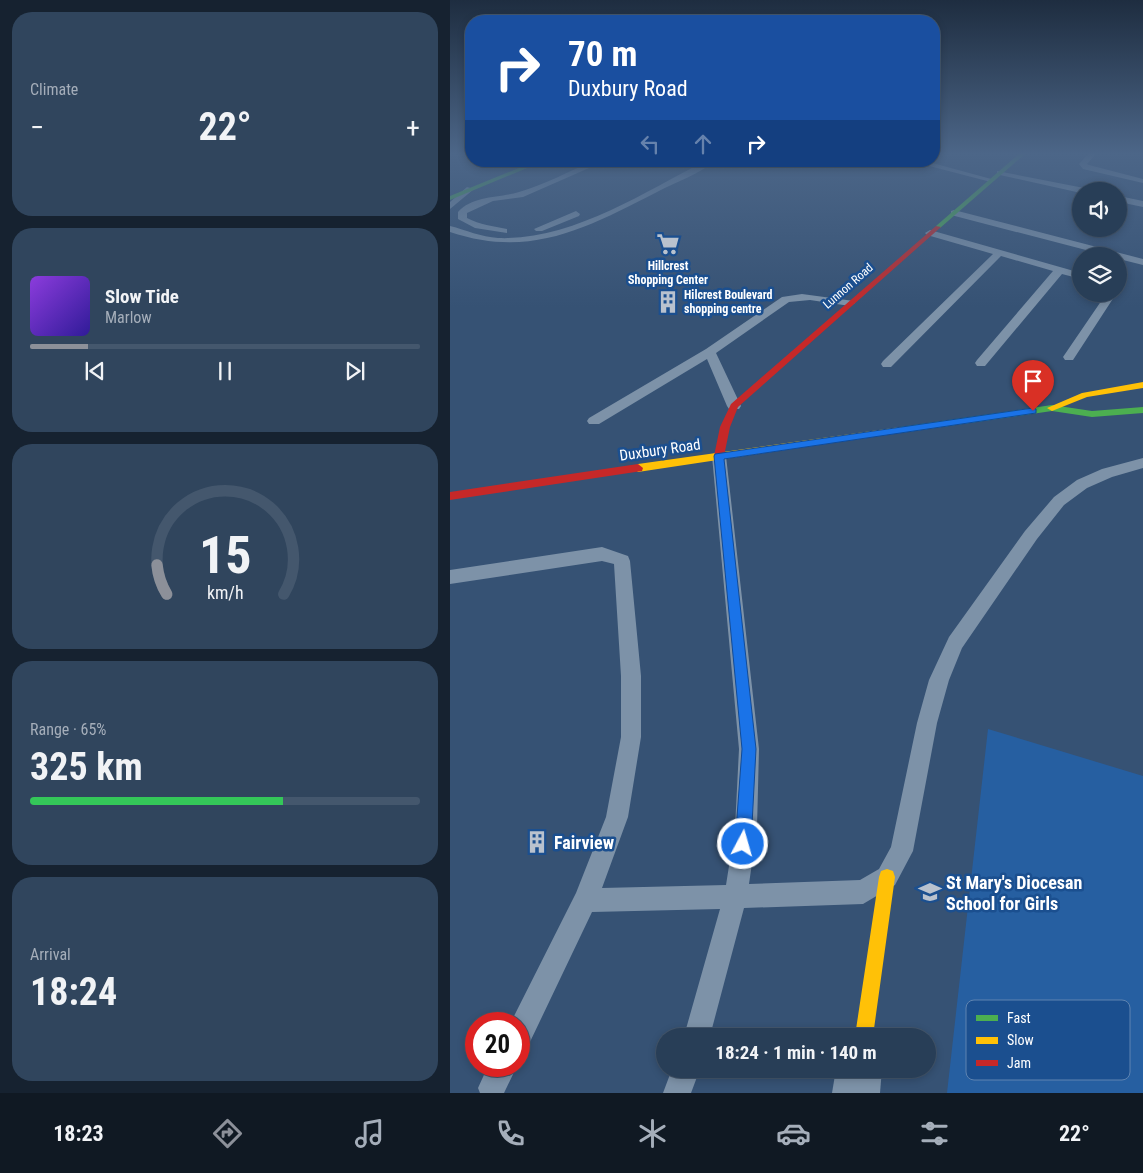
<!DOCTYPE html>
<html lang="en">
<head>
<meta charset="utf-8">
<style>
  :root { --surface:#283e57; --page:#30455d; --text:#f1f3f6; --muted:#a5aeba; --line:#44576d; --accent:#8c9099 }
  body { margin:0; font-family:"Roboto Condensed",sans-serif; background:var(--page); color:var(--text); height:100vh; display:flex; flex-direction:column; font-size:19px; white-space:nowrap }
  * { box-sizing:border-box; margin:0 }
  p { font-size:16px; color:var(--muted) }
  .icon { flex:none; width:28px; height:28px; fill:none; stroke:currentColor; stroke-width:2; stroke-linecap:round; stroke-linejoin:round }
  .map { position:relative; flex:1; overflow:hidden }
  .sheet { display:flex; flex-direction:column; gap:12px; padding:12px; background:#162230; width:450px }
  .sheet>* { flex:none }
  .guide { position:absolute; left:15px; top:15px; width:475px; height:152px; border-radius:20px; box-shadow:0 2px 8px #0003,0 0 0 1px var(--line); background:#1a4fa0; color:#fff; overflow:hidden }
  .buttons { position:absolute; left:622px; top:182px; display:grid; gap:10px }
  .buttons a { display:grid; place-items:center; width:55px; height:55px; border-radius:50%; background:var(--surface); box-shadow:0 2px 8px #0003,0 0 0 1px var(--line); font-size:25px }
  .speed { position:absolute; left:15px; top:1012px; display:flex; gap:10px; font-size:25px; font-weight:700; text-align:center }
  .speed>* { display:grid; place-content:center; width:65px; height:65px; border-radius:50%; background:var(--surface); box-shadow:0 2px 8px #0003,0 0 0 1px var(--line); line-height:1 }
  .speed .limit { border:8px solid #d22; background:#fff; color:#111 }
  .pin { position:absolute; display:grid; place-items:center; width:42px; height:42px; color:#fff; margin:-51px -21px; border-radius:50% 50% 50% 0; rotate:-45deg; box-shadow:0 0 5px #0007 }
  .pin .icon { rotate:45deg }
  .me { position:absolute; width:55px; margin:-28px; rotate:6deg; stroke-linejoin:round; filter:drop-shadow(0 0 4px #0008) }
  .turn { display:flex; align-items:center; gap:18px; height:105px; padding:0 20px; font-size:22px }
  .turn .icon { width:65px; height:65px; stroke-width:2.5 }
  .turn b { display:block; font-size:35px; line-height:42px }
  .lanes { display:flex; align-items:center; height:48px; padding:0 20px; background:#0003; justify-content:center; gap:25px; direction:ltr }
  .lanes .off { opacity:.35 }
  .big { font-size:38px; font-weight:700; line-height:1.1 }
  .sheet .widget { flex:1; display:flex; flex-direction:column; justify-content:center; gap:8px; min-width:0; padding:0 18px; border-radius:20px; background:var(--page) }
  .sheet .dial { align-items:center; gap:0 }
  .dial svg { height:130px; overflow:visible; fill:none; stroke:var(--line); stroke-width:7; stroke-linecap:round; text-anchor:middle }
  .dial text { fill:var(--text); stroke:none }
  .song { display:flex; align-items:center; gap:15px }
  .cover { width:60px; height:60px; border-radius:8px; background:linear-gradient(135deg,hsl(270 70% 55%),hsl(250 70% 35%)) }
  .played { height:5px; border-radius:2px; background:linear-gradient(90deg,var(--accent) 15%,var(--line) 15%) }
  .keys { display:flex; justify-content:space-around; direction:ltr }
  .heat { display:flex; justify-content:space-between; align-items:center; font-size:28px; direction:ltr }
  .charge { height:8px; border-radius:4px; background:linear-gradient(90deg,#34c759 65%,var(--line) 0) }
  .trip { position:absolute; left:206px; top:1028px; width:280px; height:50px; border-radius:25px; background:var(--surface); box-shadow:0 2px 8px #0003,0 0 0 1px var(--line); font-weight:700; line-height:50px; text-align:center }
  .tab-bar { display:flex; height:80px; justify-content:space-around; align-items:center; background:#101923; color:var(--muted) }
  .tab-bar .icon { width:35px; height:35px }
  .tab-bar .selected { color:var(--accent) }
  .tab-bar b { font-size:22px; color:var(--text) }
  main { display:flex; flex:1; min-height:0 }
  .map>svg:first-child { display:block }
  .green { fill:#265fa1 }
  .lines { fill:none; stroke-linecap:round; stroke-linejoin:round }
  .lane { fill:#7d92a8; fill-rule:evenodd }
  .street { fill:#7d92a8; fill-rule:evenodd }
  .fast { fill:#4caf50; fill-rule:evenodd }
  .slow { fill:#ffc107; fill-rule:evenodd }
  .jam { fill:#c62828; fill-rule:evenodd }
  .route { fill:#1a73e8; stroke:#114b97 }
  .labels { text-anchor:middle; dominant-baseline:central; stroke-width:5; stroke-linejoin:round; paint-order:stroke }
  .far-poi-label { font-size:12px; font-weight:bold; fill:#fff; stroke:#1b4f8f }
  .far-street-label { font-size:12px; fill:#fff; stroke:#1b4f8f }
  .street-label { font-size:15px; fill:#fff; stroke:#1b4f8f }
  .near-poi-label { font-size:18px; font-weight:bold; fill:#fff; stroke:#1b4f8f; text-anchor:start }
  .key { fill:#1b4f8f; stroke:#5f84b1; stroke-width:1 }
  .key-label { font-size:14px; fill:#fff }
</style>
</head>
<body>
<main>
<section class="sheet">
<div class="widget"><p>Climate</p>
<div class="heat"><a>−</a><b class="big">22°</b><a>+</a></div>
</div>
<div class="widget">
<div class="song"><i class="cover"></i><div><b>Slow Tide</b><p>Marlow</p></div></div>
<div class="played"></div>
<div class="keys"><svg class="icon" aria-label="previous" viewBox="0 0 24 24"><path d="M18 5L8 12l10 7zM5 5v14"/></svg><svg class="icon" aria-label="pause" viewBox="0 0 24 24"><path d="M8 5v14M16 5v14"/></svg><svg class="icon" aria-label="next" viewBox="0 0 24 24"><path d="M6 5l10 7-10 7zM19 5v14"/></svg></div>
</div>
<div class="widget dial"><svg viewBox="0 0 100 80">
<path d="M14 69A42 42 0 1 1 86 69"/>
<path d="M14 69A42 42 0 0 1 8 51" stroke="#8c9099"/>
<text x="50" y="56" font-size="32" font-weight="700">15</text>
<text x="50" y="72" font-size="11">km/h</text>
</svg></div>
<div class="widget"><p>Range · 65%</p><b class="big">325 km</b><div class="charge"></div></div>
<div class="widget"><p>Arrival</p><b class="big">18:24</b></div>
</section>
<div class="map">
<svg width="693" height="1093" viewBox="0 0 693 1093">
  <rect width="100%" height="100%" fill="#365274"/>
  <path class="green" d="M538,729L693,776V1093H497Z"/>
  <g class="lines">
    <path class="lane" d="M638,154H646L637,164L639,165L693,179V183L633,169L629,164Z
      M144,161H155L73,197L43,201L17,213V218C30,225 43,226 57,229V233L25,228L8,219V212C23,195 49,198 69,192C94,185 119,171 144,161Z
      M255,161H265C249,174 226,182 207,192C136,228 81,259 0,232V226C16,230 31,237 48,238C120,241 193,193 255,161Z
      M460,161H475L545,180L541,182Z
      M547,171L634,188L638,191H631V193L550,175H547Z
      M17,187L24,189L0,209V202Z
      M669,196L693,201V207L669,202Z
      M504,210L693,259V265L669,259V256H659L501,215V211Z
      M126,211L130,214L129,216L92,231H86L84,229Z
      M480,230L631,273V279L612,274L535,366H527L525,363L527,360L603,271L551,256L441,367H433L431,364L433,361L543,254L477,235L475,233Z
      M352,294L404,301L405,303L400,306L360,300L339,302L266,353L291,406L289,409H279L277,406L257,359L149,424H139L137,421L139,418L256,349L332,297Z
      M656,294H666L623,360H615L613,357Z
      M269,451L274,453L276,456L309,749L307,828L299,884L410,880L429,869L441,847L467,723L479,680L499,637L575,531L604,497L627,480L652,469L693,458V468L662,477L637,488L614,505L587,539L512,648L499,680L487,723L463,851L445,885L413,904L294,908L260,1036H234L270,909L142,912L79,1044L69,1047V1024H60L126,893L156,817L171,737V676L164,564L152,561L0,584V570L152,547L178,556L180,561L191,676V737L178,817L152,888L276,885L285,828L289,749L262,456L264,453Z
      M38,1066H67L54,1093H30L28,1088Z
      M222,1069H250L241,1093H213Z"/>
    <path class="street" d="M386,1069H432L430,1093H382Z"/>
    <path class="fast" d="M569,154H575L490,228H486V226Z
      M86,161H94L0,200V196Z
      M602,405L642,411L693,407V413L642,417L602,411L450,433L445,430L450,427Z"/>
    <path class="slow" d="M693,382V388L637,397L602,411L597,408L632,393Z
      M450,427L453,428V432L188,472L183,468L188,464Z
      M437,869L443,871L445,877L423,1036H405L429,877L431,871Z"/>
    <path class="jam" d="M486,226L491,227L288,407L280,427L274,456L269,459L266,458L264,456L270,427L281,404Z
      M188,464L193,468L192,471L0,500V492Z"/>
  </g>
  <linearGradient id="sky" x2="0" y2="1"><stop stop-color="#1e2d40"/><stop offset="0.5" stop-color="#4c6688"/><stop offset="1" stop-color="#4c6688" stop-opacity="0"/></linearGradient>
  <rect width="693" height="307" fill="url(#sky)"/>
  <path class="route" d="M583,408L586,409V413L274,459L306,749L301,844L299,850L293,852L288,850L285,844L292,749L264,456L265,454Z"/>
  <defs>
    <symbol id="supermarket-bare" viewBox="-9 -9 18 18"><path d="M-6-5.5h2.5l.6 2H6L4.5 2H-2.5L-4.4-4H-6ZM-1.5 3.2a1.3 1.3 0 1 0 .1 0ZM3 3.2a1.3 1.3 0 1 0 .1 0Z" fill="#b9c2ce" stroke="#1b4f8f" stroke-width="2.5" paint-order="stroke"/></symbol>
    <symbol id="building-bare" viewBox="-9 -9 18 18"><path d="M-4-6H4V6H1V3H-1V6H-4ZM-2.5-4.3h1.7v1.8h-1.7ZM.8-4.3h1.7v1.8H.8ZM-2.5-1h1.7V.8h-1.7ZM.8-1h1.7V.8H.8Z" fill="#b9c2ce" stroke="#1b4f8f" stroke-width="2.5" paint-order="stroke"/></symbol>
    <symbol id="school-bare" viewBox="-9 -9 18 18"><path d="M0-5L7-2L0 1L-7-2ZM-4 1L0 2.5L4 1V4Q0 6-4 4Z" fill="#b9c2ce" stroke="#1b4f8f" stroke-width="2.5" paint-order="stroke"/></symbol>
  </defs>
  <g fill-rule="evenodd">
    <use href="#supermarket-bare" x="202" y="228" width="32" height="32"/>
    <use href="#building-bare" x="202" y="286" width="32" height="32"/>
    <use href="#building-bare" x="71" y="826" width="32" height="32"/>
    <use href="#school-bare" x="464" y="876" width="32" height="32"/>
  </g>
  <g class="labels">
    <g class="far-poi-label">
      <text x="218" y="266">Hillcrest<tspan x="218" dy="14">Shopping Center</tspan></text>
      <text x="234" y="295" text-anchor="start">Hilcrest Boulevard<tspan x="234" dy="14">shopping centre</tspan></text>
    </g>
    <g class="far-street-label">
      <text transform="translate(398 286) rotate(-41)">Lunnon Road</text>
    </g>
    <g class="street-label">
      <text transform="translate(210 450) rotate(-8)">Duxbury Road</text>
    </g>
    <g class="near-poi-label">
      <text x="104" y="842">Fairview</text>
      <text x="496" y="882">St Mary's Diocesan<tspan x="496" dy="21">School for Girls</tspan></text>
    </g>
  </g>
  <rect x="516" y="1000" width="164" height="80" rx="8" class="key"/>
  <rect x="526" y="1015" width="22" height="6" fill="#4caf50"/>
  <rect x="526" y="1037" width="22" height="7" fill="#ffc107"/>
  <rect x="526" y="1060" width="22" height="6" fill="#c62828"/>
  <g class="key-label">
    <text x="557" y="1023">Fast</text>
    <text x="557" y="1045">Slow</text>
    <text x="557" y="1068">Jam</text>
  </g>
</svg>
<div class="buttons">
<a><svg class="icon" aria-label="sound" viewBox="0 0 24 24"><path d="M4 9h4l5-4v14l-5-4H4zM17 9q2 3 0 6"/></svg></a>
<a><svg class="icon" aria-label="layers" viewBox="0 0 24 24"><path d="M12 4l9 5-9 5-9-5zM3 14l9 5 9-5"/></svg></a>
</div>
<div class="speed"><div class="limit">20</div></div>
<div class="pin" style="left:583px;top:411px;background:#d93025"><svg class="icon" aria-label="arrive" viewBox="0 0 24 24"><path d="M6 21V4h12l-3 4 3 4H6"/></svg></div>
<svg class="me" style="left:293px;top:844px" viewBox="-20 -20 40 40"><circle r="17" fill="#1a73e8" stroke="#fff" stroke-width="3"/><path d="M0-11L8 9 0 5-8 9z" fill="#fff"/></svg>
<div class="trip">18:24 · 1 min · 140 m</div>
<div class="guide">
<div class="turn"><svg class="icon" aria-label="right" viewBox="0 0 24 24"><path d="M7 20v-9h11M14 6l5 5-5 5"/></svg><div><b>70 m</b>Duxbury Road</div></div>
<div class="lanes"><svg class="icon off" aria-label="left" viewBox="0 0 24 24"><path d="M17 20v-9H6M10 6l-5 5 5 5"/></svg><svg class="icon off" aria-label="ahead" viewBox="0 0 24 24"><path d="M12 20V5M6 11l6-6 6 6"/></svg><svg class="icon" aria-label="right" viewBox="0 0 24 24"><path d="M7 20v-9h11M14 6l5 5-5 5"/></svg></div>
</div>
</div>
</main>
<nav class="tab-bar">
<b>18:23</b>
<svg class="icon selected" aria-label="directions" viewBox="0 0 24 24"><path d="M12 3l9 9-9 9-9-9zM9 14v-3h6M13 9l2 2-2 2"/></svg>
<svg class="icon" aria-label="music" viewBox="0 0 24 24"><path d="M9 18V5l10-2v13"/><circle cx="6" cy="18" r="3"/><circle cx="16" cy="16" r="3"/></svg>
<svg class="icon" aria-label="phone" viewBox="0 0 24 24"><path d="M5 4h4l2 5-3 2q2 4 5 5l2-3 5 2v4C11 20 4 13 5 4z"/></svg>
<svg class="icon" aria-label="climate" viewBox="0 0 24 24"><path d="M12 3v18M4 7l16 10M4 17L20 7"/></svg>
<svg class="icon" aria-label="car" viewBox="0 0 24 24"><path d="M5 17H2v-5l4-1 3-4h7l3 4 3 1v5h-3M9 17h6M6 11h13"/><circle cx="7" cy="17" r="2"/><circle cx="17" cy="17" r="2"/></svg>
<svg class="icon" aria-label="filters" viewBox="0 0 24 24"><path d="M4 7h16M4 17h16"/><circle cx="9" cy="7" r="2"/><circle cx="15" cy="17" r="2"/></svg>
<b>22°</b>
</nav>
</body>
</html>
